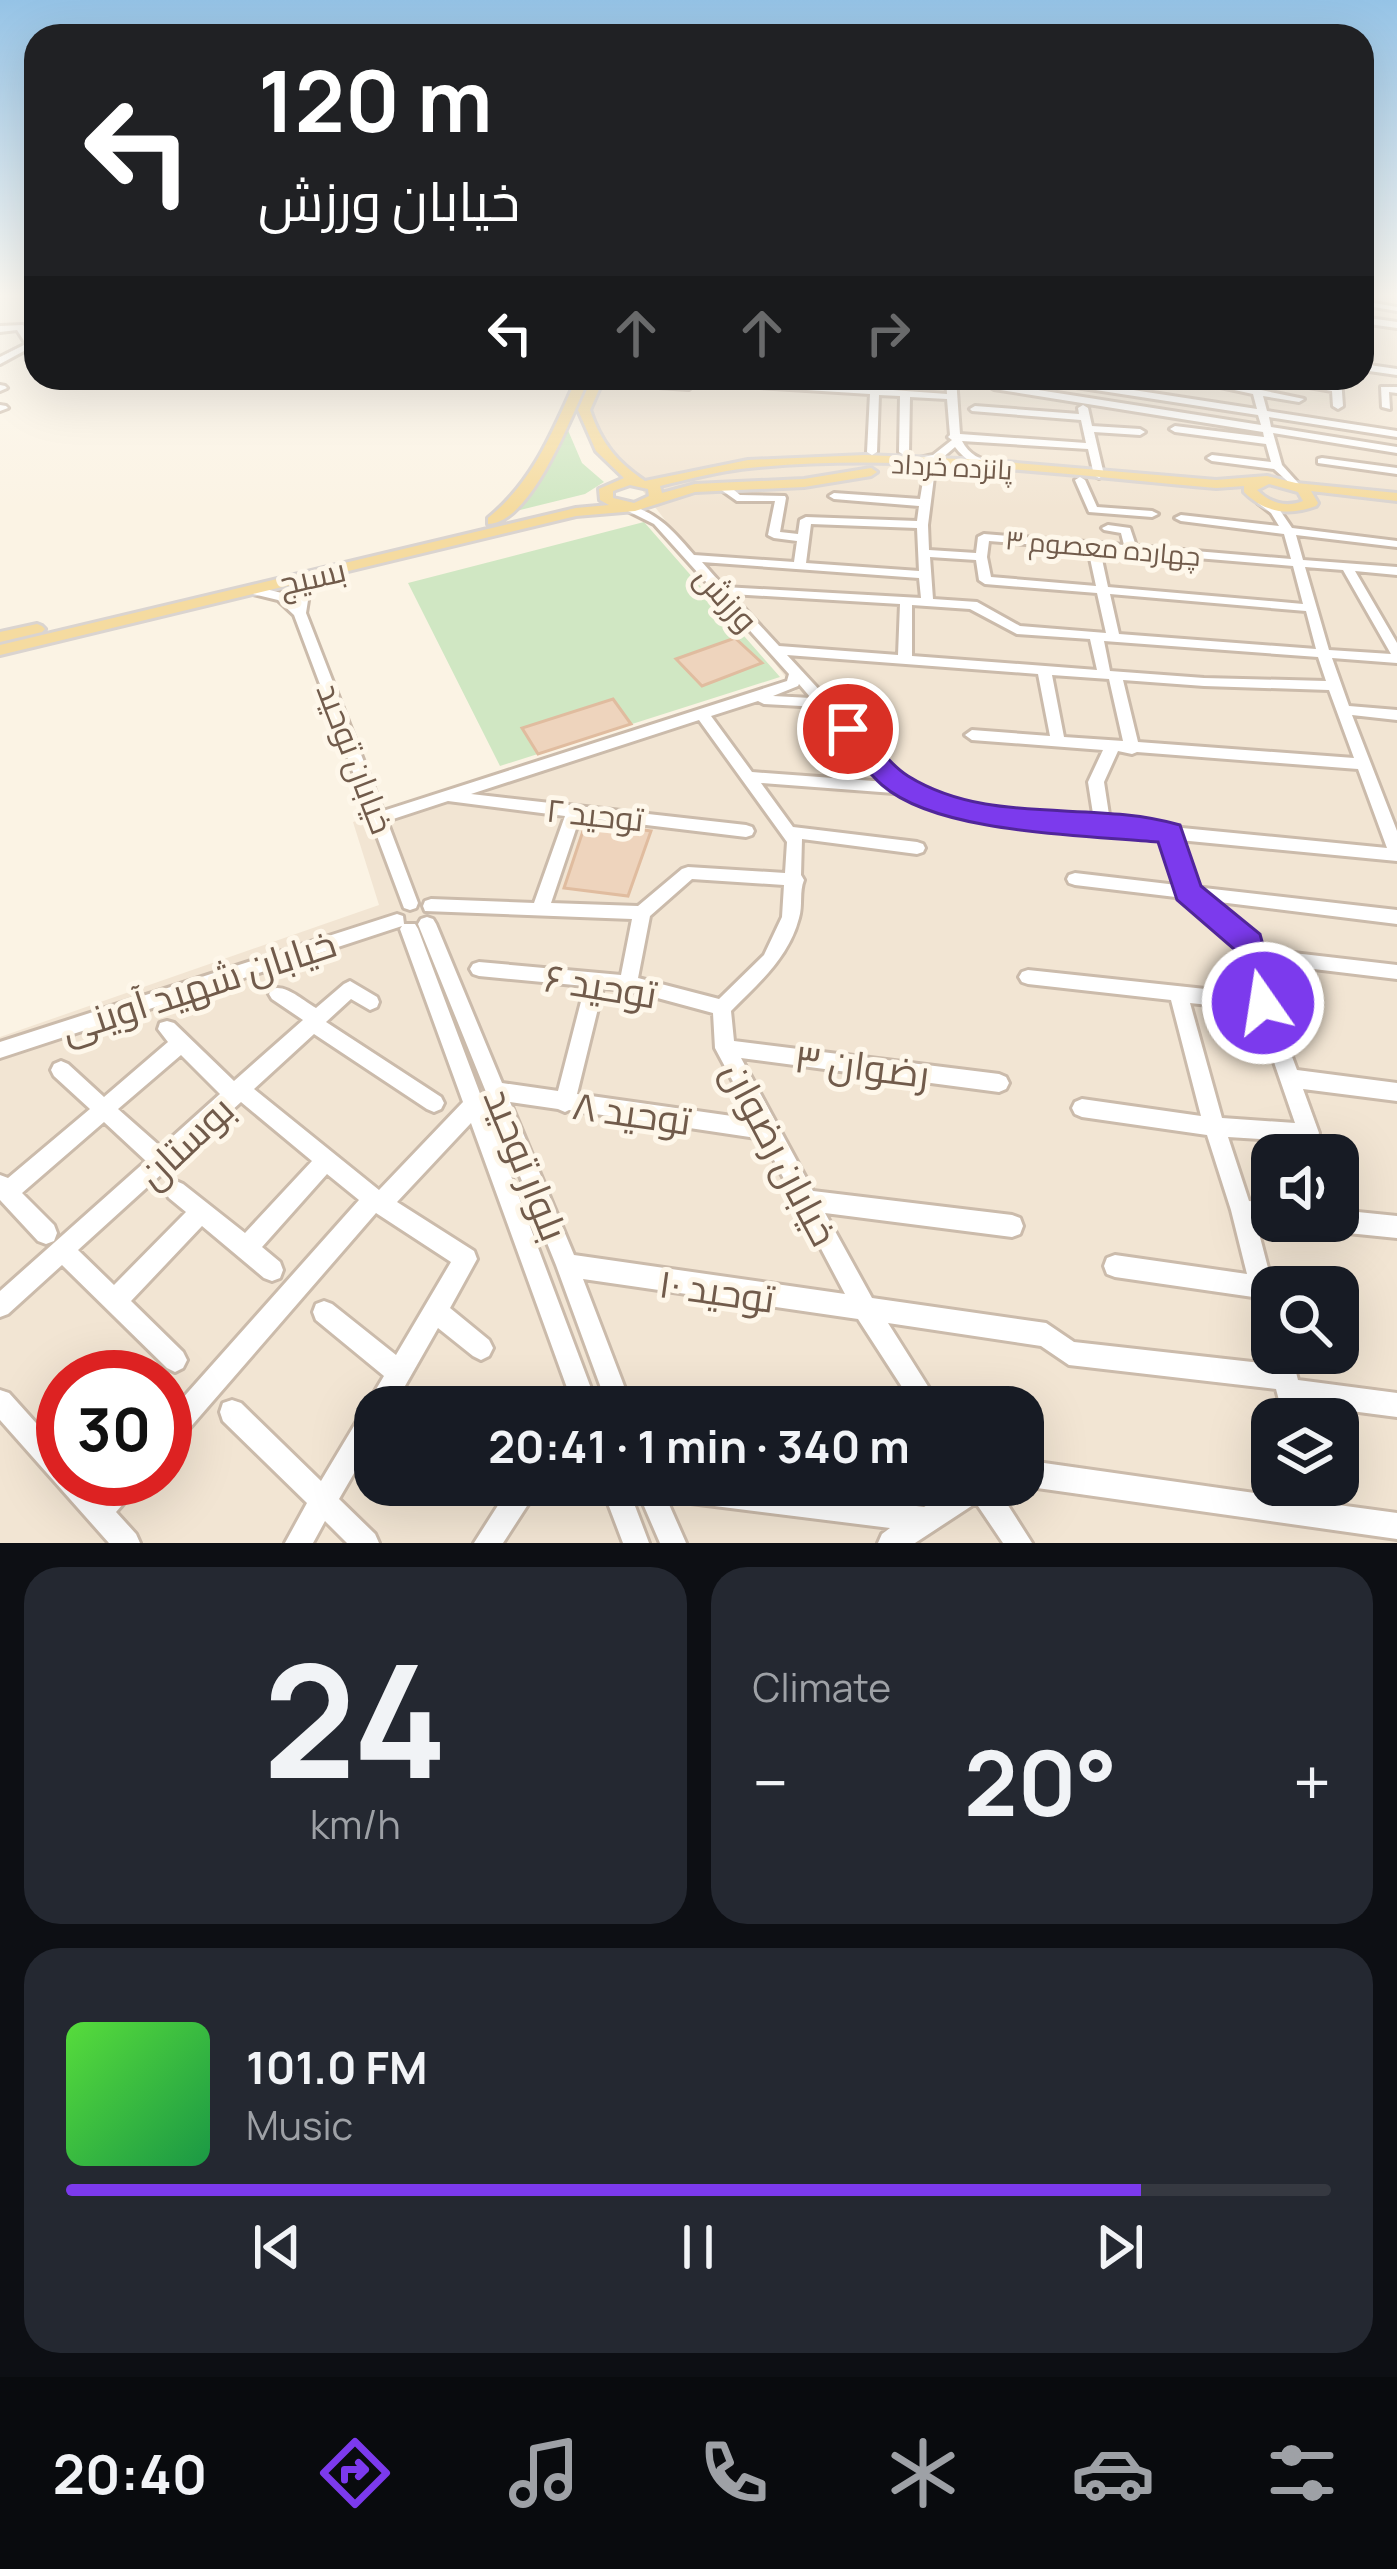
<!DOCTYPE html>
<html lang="en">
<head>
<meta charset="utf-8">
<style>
  :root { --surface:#171b24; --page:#242831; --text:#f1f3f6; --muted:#9ea1a6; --line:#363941; --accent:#7c3aed }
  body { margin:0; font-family:Manrope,Cairo,sans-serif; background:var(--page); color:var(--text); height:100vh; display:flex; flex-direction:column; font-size:45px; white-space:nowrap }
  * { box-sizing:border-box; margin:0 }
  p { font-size:39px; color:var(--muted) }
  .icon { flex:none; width:66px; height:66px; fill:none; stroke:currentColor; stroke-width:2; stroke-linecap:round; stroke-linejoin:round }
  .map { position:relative; height:1543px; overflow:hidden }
  .side { display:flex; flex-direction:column; gap:24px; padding:24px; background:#0d0f14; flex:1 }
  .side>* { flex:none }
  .top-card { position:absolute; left:24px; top:24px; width:1350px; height:366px; border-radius:36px; box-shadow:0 12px 48px #0002; background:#202124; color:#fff; overflow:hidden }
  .tools { position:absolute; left:1251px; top:1134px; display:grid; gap:24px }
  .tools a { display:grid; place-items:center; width:108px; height:108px; border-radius:24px; background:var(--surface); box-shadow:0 12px 48px #0002; font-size:60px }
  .speed { position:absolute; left:36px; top:1350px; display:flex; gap:24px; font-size:60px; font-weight:700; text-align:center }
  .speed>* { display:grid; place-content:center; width:156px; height:156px; border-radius:50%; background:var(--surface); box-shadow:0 12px 48px #0002; line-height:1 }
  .speed .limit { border:18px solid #d22; background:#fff; color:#111 }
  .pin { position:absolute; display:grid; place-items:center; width:102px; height:102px; color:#fff; margin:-51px; border:6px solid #fff; border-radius:50%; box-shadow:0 3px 12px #0007 }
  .me { position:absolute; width:132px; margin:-66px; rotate:347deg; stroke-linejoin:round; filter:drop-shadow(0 0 9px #0008) }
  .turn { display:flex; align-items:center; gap:42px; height:252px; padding:0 36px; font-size:54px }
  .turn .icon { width:156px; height:156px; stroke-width:2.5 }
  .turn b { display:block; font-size:84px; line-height:102px }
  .lanes { display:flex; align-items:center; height:114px; padding:0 36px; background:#0003; justify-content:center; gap:60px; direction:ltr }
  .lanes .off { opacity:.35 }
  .big { font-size:90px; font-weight:700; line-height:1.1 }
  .side .widget { flex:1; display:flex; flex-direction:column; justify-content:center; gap:18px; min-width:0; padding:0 42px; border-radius:36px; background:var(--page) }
  .side .dial { align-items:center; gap:0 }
  .dial b { font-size:156px; line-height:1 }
  .song { display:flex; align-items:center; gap:36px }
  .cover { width:144px; height:144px; border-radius:18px; background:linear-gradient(135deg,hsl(110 70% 55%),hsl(140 70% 35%)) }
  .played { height:12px; border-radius:6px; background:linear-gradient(90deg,var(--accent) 85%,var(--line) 85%) }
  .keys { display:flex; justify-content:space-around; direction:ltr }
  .heat { display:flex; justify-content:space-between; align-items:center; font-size:66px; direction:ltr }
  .side .tiles { flex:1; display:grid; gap:24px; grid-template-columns:1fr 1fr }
  .widget:last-child { grid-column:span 2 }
  .trip { position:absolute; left:354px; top:1386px; width:690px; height:120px; border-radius:36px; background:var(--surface); box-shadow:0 12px 48px #0002; font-weight:700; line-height:120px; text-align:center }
  .dock { display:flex; height:192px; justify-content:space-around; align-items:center; background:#090b0e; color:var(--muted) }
  .dock .icon { width:84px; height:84px }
  .dock .current { color:var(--accent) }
  .dock b { font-size:54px; color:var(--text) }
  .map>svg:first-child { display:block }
  .residential { fill:#f2e5d3; fill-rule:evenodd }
  .green { fill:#d0e7c3 }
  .building { fill:#eed4bd; stroke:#e0bc9f; stroke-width:3 }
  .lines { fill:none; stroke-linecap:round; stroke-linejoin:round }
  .minor-casing { stroke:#cbbbab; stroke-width:6 }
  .major-casing { stroke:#dad4d0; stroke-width:6 }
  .minor { fill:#fff; fill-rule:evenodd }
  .major { fill:#f5dba0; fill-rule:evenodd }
  .route { fill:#7c3aed; stroke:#51269a; stroke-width:3 }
  .labels { text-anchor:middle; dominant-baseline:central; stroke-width:10; stroke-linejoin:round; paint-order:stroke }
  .far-street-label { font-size:27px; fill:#715b4b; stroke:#fef7ea }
  .street-label { font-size:33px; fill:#715b4b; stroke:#fef7ea }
  .near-street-label { font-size:39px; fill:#715b4b; stroke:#fef7ea }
</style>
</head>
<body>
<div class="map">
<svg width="1397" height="1543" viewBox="0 0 1397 1543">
  <rect width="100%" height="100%" fill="#fbf3e4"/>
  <path class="residential" d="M1362,293H1397V1543H0V1037L379,905L353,822L796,691L583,413L600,378H1362ZM1272,1155H1338V1221H1272ZM1272,1287H1338V1353H1272ZM63,1377H165V1479H63ZM375,1407H1023V1485H375ZM1272,1419H1338V1485H1272Z"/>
  <path class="green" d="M567,428L582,463L604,482L585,494L516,511Z
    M644,522L780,677L500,766L408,583Z"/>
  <path class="building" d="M735,638L762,663L702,686L676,659Z
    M613,699L631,724L538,754L522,728Z
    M586,822L651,831L628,896L564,888Z"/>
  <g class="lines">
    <defs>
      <path id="minor" d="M1362,301L1397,307V311L1362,305Z
        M1362,317L1397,322V328L1362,323Z
        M23,325L35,345L0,364V357L26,344L17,330L0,332V326Z
        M1362,364L1397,369V375L1362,370Z
        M594,378L685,383L688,378H703L870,389V378H880L879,389L947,394L946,378H956L960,434L1086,443L1081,420L972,411L970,409L975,406L1079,414L1078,408L1083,405L1088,408L1092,426L1140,429L1145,432L1140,435L1094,432L1104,475L1099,478L1094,475L1088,449L962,441C969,455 980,459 995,464V468C978,469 965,460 955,447L941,459L915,465L911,464V460L933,455L952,440L948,437L950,435L947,399L910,397L909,452L904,455L899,452L900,396L879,395L877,452L872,455L867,452L870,394L695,383L689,389L597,383L592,380Z
        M1032,378H1055L1257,409L1253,394L1216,386L1221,383L1251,388L1248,378H1281L1332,385L1331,378H1341L1343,406L1338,409L1333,406L1332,391L1258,378L1261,390L1304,399L1299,402L1263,396L1267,411L1397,431V437L1269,417L1271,427L1397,447V453L1273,433L1282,465L1299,484L1294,487L1274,469L1212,461L1207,458L1212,455L1271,462L1266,444L1175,432L1170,429L1175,426L1264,437L1263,432L994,389L989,386L994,383L1261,425L1258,415L1037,381Z
        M1178,378H1188V382L1180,384Z
        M0,385L5,386L7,388L0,391Z
        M1381,387H1397V393L1389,392L1390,409L1382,407Z
        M0,405L6,406L8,408L0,411Z
        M1322,458L1397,468V474L1318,463V459Z
        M930,466L935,469L928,525L929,550L976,553L978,537L984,534L1124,545L1121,533L1104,530L1102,528L1108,525L1130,528L1136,546L1291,559L1284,534L1181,521L1175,518L1181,515L1279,526L1271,513L1258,503L1264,500L1279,509L1292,528L1397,541V547L1296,535L1303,560L1397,567V575L1355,571L1397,643V663L1332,658L1349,706L1397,710V720L1352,715L1397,831V861L1179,840L1195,887L1397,910V924L1211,901L1255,938L1259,949L1397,965V979L1263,963L1272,1003L1297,1070L1397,1083V1101L1303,1089L1319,1133L1316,1140L1309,1142L1228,1137L1249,1201L1272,1203V1221H1280L1272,1225L1256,1222L1273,1287L1272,1338L1264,1334L1253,1297L1115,1277L1107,1274L1104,1266L1107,1258L1115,1255L1247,1274L1231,1210L1207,1135L1082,1117L1075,1114L1072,1108L1075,1102L1082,1099L1201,1116L1171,1000L1028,984L1022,982L1019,977L1022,972L1028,970L1252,994L1241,946L1184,898L1075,885L1069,883L1067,879L1069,875L1075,873L1177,885L1163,838L995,822L926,805L907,794L761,783L793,827L917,842L923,844L925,848L923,852L917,854L802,839L801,875L804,880C799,892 803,905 799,918C789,957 759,983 731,1011L734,1041L999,1074L1006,1077L1009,1083L1006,1089L999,1092L741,1058L813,1191L1012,1215L1020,1218L1023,1226L1020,1234L1012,1237L825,1213L872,1298L1046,1323L1074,1342L1270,1364L1267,1353L1272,1344V1353H1291L1298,1380L1397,1393V1417L1305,1405L1308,1419H1284L1276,1389L1069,1365L1041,1346L888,1323L941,1407H915L858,1319L583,1279L632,1407H608L556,1265L418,924L421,919L427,917L433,919L436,924L502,1083L558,1091L585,986L479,976L473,974L470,969L473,964L479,962L621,975L632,919L425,911L423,906L425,901L431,899L534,903L565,816L448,801L387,821L418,903L416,908L410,910L404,908L294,615L278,600L249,593L247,590L253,586L286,594L295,602L299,590L320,570H328L330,573L309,594L306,613L383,811L787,681L789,674L654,524L624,509V505C655,509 674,532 694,555L794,562L797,541L774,538L768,535L775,501H737L720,489V485H728L740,495L785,496L786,498L780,532L798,534L800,520L806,517L917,521L919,506L834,499L829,496L834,493L920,499L925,469ZM811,524L917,528L919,571L806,563ZM989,541L1088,549L1096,586L991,577L987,557ZM1100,550L1293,566L1303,604L1108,587ZM930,557L976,560L979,580L985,584L1097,593L1106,633L1020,626L977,602L933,599ZM702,562L919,578L921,598L724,587ZM1305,567L1343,570L1391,654L1329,650ZM731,594L900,604L898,655L779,646ZM1110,594L1306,611L1316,649L1119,634ZM912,605L970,609L1017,634L1090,639L1097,670L912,656ZM1104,641L1318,657L1326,681L1204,678L1110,671ZM787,655L1038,674L1050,736L972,730L965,735L972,740L1103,750L1088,782L1094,820L995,810L935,797L899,776ZM1052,675L1109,679L1123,741L1064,737ZM1123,680L1204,686L1329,690L1354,758L1138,742ZM799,684L811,698L773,696L798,686ZM758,701L764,704L820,707L887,782L752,772L711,716ZM699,720L787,842L785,873L688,867L682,869L638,906L551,903L580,817L746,837L752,835L754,831L752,827L746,825L471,794ZM1118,751L1132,754L1137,752L1358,769L1387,848L1110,821L1104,782ZM692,879L784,885L782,917L764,955L719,999L638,978L650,916ZM603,988L628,990L713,1013L715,1048L753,1119L577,1094ZM1190,1003L1256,1010L1295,1123L1222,1118ZM510,1102L558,1109L565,1112L569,1110L763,1139L794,1198L796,1207L800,1209L845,1294L574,1255Z
        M1080,477L1085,480L1097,507L1152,511L1158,514L1152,517L1089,512L1075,480Z
        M397,914L403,916L404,924H415L418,929L598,1407H574L471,1123L397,1202L474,1251L477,1259L450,1308L489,1340L493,1348L489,1356L481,1360L473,1356L438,1328L393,1407H375V1437L339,1499L375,1534L379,1543H347L325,1521L313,1543H285L307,1503L223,1421L220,1412L223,1403L232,1400L241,1403L321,1481L384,1376L316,1320L313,1312L316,1304L324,1301L332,1304L396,1355L451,1262L376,1213L174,1446L165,1449V1418L359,1200L327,1174L262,1247L280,1262L283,1270L280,1278L272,1281L264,1278L202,1226L131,1301L183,1352L187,1360L183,1368L175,1372L167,1368L62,1265L8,1314L0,1317V1291L146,1161L104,1122L22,1193L54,1225L57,1233L54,1241L46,1244L38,1241L0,1200V1175L8,1178L90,1109L54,1076L51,1070L54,1064L61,1061L68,1064L104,1097L168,1042L158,1029L160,1023L167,1021L174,1023L234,1081L303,1020L272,999L269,994L272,989C286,984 303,1001 316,1008L344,984L350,981L377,997L379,1002L377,1007L370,1010L351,999L326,1022L441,1097L444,1103L441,1109L434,1112L427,1109L314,1034L254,1089L379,1190L463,1102L400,929L402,926L0,1058V1042ZM181,1055L220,1094L161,1147L118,1109ZM241,1102L312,1161L245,1233L183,1184L176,1181L169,1184L165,1191L169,1198L186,1212L114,1285L78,1250Z
        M1338,1210L1397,1216V1238L1338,1232L1330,1229L1327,1221H1338Z
        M0,1390L9,1393L63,1453V1479H86L99,1493L111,1479H141L137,1488L116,1512L136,1534L140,1543H109L0,1420Z
        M1023,1460L1304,1500L1300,1485H1326L1331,1504L1397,1513V1539L1023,1486Z
        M511,1485H563L565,1490L561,1499L552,1503L543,1499L536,1492L503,1543H474Z
        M601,1485H627L649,1543H623Z
        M635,1485H753L924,1507L959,1485H995L1032,1543H1003L976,1503L915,1543H878L882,1534L890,1528L667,1500L686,1543H660Z"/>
      <path id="major" d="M577,378H589C573,413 531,524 488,524V518C534,481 553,430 577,378Z
        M592,378H604L590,410C601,443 617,462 645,481L748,460L865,455L982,460L1216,480L1267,476L1296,483L1397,493V501L1311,491L1318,503L1316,506C1289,516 1265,513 1244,492V486L1216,488C1061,475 905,452 749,468C719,471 689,479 660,486L662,493L695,484L804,479L871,468L877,472L871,476L804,487L695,492L635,511L576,516L0,655V645L576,508L609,505L600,500L599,489L624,478L596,451L578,410ZM1269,484L1298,492L1303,501C1285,508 1270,503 1257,490ZM630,485L648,489L649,496L634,503L613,498V491Z
        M37,624L42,626L45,629L42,632L0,642V632Z"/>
    </defs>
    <use href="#minor" class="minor-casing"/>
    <use href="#major" class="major-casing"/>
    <use href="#minor" class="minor"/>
    <use href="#major" class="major"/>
  </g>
  <linearGradient id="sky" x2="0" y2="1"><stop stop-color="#95c3e6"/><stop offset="0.58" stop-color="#fdfaf3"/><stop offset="1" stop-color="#fdfaf3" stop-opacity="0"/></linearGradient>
  <rect width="1397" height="509" fill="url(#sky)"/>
  <path class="route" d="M848,721L857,723C873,740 889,764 908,776C990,827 1092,799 1180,825L1201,886L1260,934L1279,1003L1275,1013L1263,1017L1251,1013L1234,949L1177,900L1158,842C1085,835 938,834 882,785C866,771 853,752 839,735L835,729Z"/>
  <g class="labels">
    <g class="far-street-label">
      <text transform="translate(952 466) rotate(3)">پانزده خرداد</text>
      <text transform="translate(1103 547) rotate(5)">چهارده معصوم ۳</text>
    </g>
    <g class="street-label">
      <text transform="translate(312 576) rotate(-13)">بسیج</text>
      <text transform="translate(727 598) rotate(48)">ورزش</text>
      <text transform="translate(356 758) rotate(69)">خیابان توحید</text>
      <text transform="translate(595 814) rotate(6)">توحید ۲</text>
    </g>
    <g class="near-street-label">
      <text transform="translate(198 985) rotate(-18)">خیابان شهید آوینی</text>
      <text transform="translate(601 985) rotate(9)">توحید ۶</text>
      <text transform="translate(862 1065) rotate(7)">رضوان ۳</text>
      <text transform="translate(632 1112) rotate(8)">توحید ۸</text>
      <text transform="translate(185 1141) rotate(-43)">بوستان</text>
      <text transform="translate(781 1153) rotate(62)">خیابان رضوان</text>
      <text transform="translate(527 1164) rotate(68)">بلوار توحید</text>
      <text transform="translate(717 1290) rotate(8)">توحید ۱۰</text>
    </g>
  </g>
</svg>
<div class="tools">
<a><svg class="icon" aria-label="sound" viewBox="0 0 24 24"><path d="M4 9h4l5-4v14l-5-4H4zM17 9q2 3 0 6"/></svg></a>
<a><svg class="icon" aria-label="search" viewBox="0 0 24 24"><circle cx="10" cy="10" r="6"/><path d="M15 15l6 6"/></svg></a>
<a><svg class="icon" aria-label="layers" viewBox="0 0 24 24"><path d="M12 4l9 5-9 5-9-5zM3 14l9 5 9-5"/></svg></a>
</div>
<div class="speed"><div class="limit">30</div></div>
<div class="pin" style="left:848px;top:729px;background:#d93025"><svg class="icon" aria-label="arrive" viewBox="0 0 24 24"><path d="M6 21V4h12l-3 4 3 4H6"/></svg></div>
<svg class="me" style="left:1263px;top:1003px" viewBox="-20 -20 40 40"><circle r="17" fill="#7c3aed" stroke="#fff" stroke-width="3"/><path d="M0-11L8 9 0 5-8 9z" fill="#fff"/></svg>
<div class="trip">20:41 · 1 min · 340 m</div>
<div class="top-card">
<div class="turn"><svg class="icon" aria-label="left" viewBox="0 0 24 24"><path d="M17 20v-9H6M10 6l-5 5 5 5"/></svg><div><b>120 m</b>خیابان ورزش</div></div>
<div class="lanes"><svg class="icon" aria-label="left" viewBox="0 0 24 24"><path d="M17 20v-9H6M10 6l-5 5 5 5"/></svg><svg class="icon off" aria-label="ahead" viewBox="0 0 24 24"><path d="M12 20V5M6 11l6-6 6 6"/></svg><svg class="icon off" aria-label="ahead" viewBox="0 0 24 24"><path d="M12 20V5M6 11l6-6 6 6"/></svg><svg class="icon off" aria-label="right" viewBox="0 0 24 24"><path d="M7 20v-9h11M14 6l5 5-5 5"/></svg></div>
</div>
</div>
<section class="side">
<div class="tiles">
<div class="widget dial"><b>24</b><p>km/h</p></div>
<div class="widget"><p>Climate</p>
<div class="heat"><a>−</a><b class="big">20°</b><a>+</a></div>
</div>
<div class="widget">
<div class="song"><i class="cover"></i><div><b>101.0 FM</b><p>Music</p></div></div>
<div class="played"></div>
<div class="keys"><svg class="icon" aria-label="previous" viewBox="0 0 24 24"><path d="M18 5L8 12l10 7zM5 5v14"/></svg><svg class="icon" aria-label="pause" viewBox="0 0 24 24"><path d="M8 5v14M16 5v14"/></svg><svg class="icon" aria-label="next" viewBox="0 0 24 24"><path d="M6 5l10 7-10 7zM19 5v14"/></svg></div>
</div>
</div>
</section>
<nav class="dock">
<b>20:40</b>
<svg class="icon current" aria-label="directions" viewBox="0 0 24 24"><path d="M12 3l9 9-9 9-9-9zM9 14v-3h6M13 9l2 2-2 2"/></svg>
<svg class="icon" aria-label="music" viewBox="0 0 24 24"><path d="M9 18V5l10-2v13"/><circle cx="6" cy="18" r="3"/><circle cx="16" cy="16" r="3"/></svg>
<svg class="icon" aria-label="phone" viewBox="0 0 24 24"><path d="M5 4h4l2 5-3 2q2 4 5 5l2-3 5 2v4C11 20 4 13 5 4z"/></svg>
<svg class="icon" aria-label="climate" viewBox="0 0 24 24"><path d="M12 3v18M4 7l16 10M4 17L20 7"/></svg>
<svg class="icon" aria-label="car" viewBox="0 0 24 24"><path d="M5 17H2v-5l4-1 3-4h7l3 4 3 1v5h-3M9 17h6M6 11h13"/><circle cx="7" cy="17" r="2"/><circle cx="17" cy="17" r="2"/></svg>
<svg class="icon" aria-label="filters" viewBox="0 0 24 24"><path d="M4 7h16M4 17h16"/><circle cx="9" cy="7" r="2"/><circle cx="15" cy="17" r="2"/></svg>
</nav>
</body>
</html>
